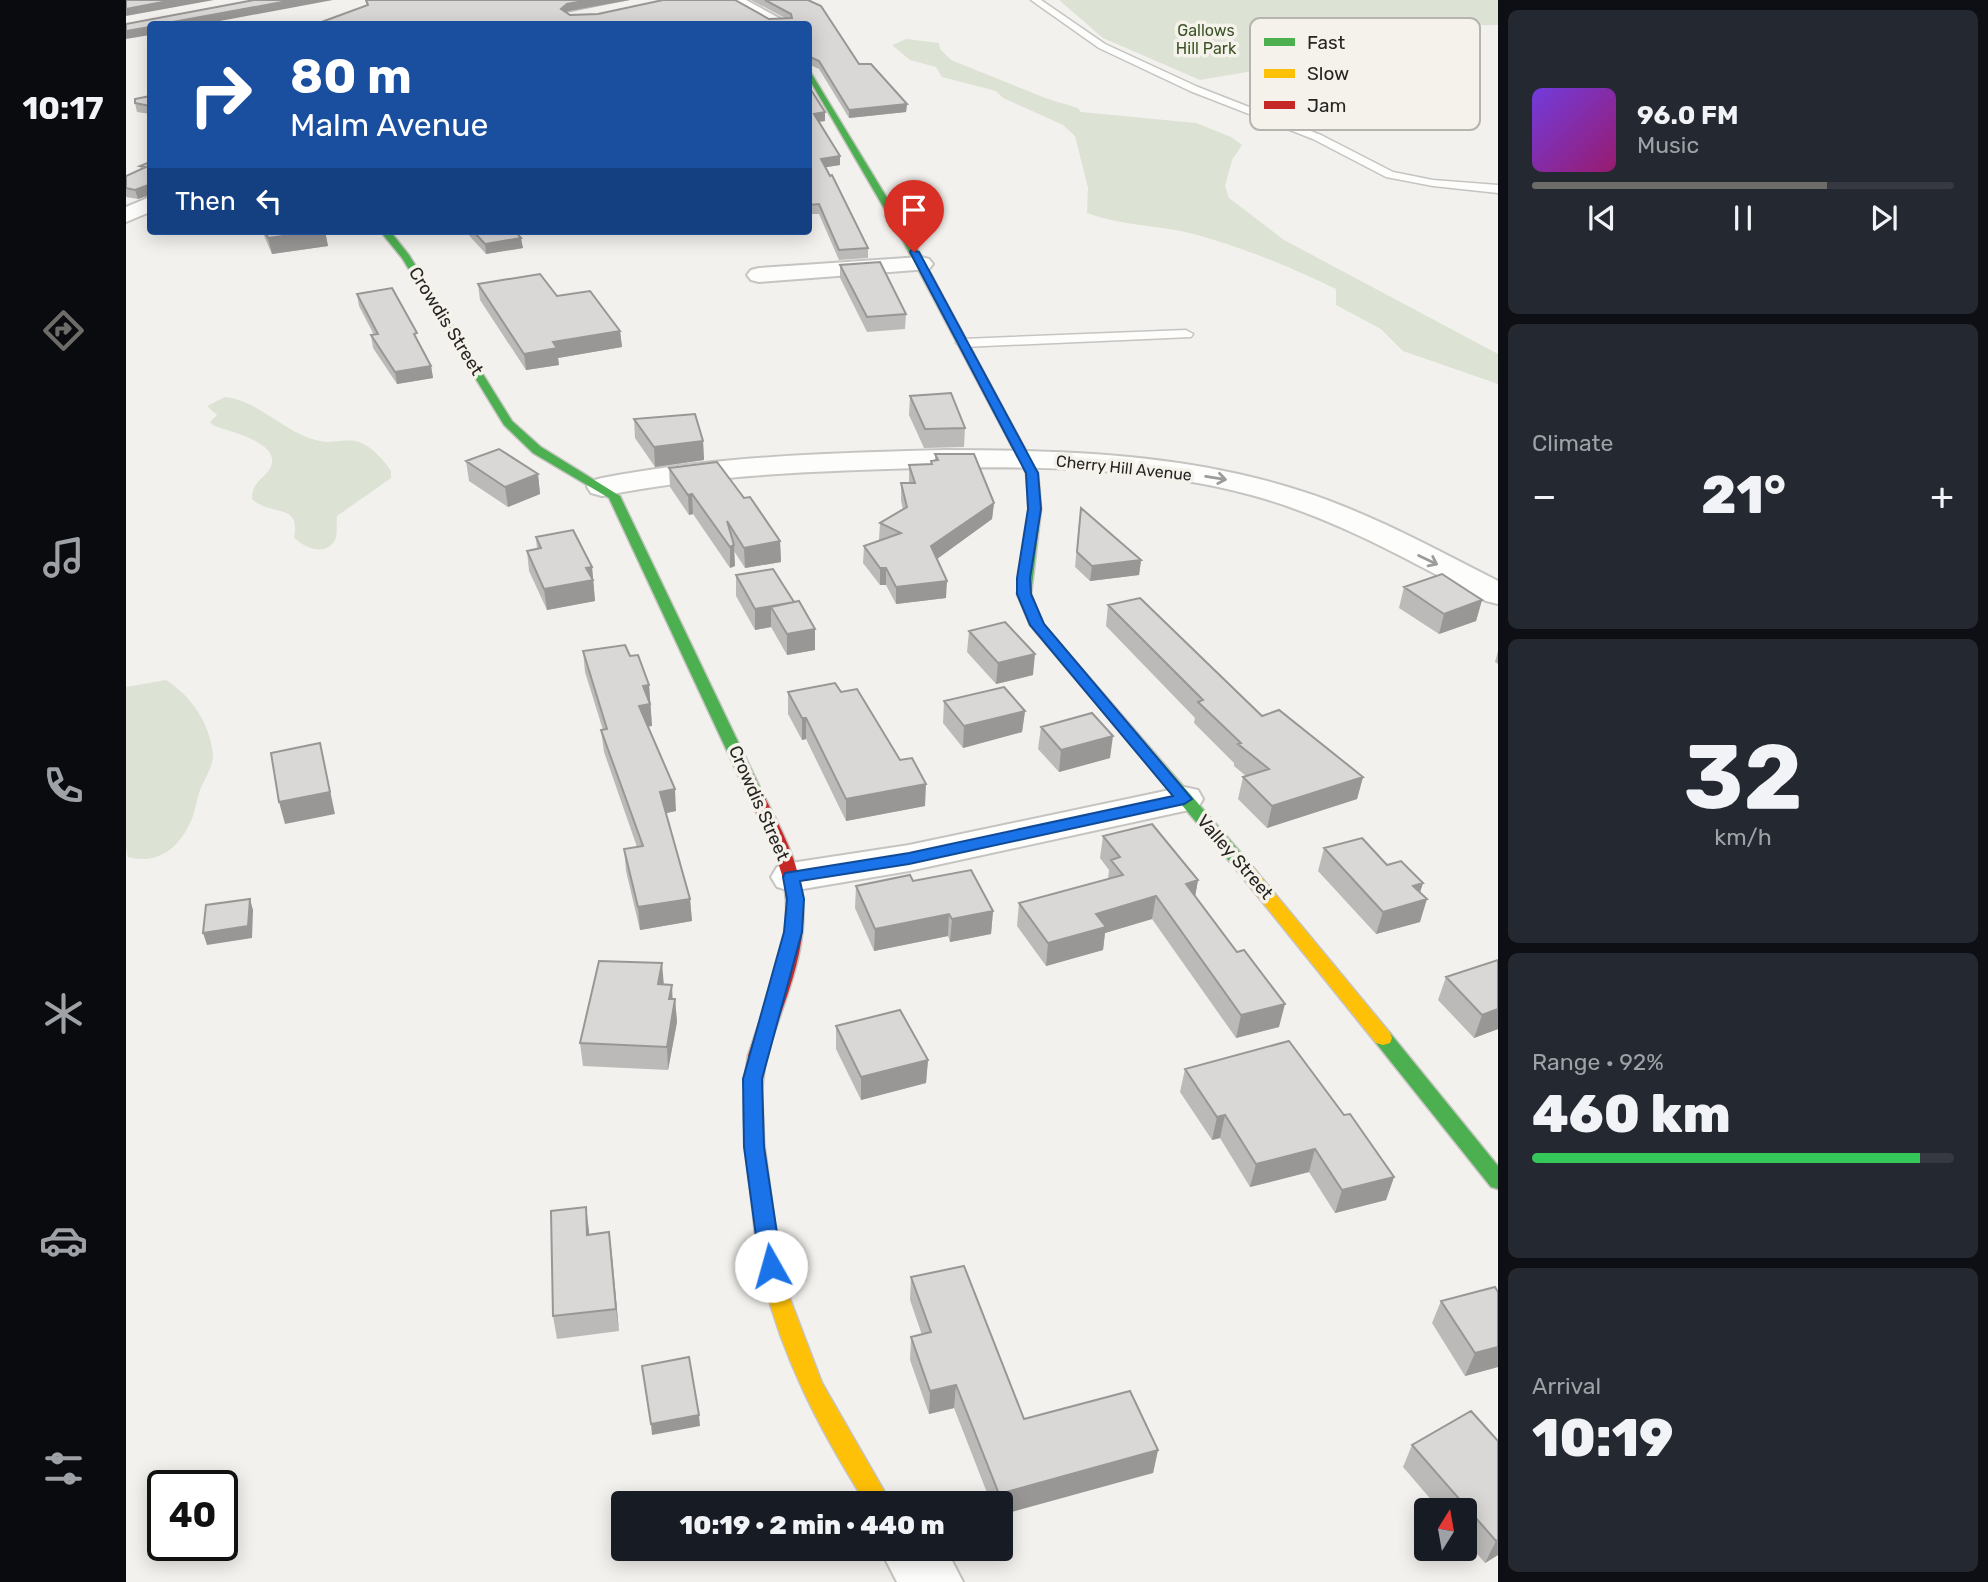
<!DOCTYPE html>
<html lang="en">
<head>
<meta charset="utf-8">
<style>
  :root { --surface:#171b24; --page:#242831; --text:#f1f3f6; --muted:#9ea1a6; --line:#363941; --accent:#6e6c69 }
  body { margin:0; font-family:Rubik,sans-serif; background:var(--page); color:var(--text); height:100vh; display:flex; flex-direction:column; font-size:26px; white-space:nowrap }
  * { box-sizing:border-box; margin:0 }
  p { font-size:23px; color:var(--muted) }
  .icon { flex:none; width:38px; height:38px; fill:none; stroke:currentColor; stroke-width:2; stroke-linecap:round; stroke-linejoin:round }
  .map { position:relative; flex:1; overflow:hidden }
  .panel { display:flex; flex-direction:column; gap:10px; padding:10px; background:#0d0f14; width:490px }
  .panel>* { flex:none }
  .guide { position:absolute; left:21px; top:21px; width:665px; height:214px; border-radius:7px; box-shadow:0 4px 18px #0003; background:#1a4fa0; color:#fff; overflow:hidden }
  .needle { width:46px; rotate:11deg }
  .buttons { position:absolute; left:1288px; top:1498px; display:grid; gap:14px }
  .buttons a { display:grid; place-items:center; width:63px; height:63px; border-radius:7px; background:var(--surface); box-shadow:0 4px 18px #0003; font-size:35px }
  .speed { position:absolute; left:21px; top:1470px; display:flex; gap:14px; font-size:35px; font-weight:700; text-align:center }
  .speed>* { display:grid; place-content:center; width:91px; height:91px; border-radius:50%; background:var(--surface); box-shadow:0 4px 18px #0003; line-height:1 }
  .speed .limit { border:4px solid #111; border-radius:10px; background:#fff; color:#111 }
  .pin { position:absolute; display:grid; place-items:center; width:60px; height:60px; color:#fff; margin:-72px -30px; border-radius:50% 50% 50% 0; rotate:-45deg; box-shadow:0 0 7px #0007 }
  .pin .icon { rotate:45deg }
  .me { position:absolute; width:77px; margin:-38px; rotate:353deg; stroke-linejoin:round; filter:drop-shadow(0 0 5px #0008) }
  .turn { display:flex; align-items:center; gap:24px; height:147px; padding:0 28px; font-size:32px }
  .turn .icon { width:91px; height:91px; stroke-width:2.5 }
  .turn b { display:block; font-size:49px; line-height:60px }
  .then { display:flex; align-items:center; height:66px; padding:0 28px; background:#0003; gap:14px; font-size:26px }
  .big { font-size:52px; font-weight:800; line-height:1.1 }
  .panel .widget { flex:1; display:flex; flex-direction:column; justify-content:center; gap:10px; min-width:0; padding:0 24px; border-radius:10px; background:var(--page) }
  .panel .dial { align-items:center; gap:0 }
  .dial b { font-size:91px; line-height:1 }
  .song { display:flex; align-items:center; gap:21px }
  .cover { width:84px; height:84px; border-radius:10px; background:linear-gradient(135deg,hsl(260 70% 55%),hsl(320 70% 35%)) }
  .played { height:7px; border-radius:4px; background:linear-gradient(90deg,var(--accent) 70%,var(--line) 70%) }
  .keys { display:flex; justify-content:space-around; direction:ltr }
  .heat { display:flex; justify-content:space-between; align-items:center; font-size:38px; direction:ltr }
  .charge { height:10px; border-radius:5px; background:linear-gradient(90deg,#34c759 92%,var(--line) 0) }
  .trip { position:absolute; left:485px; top:1491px; width:402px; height:70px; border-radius:7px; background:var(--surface); box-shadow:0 4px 18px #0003; font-weight:800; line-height:70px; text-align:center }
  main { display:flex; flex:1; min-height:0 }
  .tab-bar { display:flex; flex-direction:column; width:126px; justify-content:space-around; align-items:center; background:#090b0e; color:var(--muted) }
  .tab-bar .icon { width:49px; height:49px }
  .tab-bar .selected { color:var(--accent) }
  .tab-bar b { font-size:32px; color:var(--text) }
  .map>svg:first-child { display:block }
  .green { fill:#dce2d4 }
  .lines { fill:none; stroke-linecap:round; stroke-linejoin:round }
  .lane-casing { stroke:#c5c4c1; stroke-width:3 }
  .street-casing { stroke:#c5c4c1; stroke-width:4 }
  .fast-casing { stroke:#c5c4c1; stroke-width:3 }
  .slow-casing { stroke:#c5c4c1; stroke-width:3 }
  .jam-casing { stroke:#c5c4c1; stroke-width:3 }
  .lane { fill:#fdfdfc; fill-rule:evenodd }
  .street { fill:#fdfdfc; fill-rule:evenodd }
  .fast { fill:#4caf50; fill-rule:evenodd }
  .slow { fill:#ffc107; fill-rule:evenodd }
  .jam { fill:#c62828; fill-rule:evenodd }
  .wall { fill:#bbbab9 }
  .shaded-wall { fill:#999796 }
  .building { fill:#dad8d7; stroke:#999796; stroke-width:2 }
  .oneway { stroke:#9c9c9a }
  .route { fill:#1a73e8; stroke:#114b97; stroke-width:2 }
  .labels { text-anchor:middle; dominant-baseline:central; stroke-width:7; stroke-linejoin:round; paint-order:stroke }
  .far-park-label { font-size:16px; fill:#3a5326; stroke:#f5f2eb }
  .far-street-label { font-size:16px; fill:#262522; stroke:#f5f2eb }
  .street-label { font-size:18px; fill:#262522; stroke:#f5f2eb }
  .key { fill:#f5f2eb; stroke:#b7b4af; stroke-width:2 }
  .key-label { font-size:19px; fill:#262522 }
</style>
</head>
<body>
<main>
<nav class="tab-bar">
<b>10:17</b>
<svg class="icon selected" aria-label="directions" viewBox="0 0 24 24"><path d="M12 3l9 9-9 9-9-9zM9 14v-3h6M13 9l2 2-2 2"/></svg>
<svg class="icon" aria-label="music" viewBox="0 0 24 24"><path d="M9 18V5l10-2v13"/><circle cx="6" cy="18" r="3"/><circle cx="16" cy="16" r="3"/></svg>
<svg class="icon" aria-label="phone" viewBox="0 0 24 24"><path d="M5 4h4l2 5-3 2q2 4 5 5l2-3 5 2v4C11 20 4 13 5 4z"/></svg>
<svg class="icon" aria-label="climate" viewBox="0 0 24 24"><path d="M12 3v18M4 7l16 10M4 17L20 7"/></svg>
<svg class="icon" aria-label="car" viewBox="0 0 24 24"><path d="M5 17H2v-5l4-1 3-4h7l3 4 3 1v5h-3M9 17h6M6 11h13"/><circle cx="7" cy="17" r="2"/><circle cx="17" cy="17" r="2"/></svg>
<svg class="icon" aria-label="filters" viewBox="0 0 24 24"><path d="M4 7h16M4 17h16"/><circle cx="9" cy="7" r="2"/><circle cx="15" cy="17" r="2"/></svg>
</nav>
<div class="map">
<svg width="1372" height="1582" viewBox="0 0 1372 1582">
  <rect width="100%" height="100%" fill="#f3f1ed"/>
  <path class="green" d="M933,0H1372V25L1285,26L1297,42L1074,80L977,38Z
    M780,39L813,43L814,49L825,60L922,99L952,108L955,112L1070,123L1105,137L1116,145L1106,160L1099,186L1103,198L1158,240L1372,354V384L1277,351L1255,329L1210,305V289C1164,266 1117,248 1068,234C1032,225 996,226 961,213L962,188L949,136L937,125L877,98L870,91L816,77L810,67L784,60L766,45Z
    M99,397C132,400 161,435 194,441C206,444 220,438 233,442C245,446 258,460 265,471V478L211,516C210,523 212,534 209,540C200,557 177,548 168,537C175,502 145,517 126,499C125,484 136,480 143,470C160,444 104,431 88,426L84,422L91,415L81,406Z
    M40,680C66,697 83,722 87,754C88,765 78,780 74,790C71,798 70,807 67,816C56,845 34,866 2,857L0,847V687Z"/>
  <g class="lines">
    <defs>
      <path id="lane" d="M905,0H915L979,44L1072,87L1195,135L1267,172L1307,180L1372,185V193L1307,186L1260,177L1187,139L1064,91L973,48Z
        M1060,330L1067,334L1065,337L837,347L830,343L837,339Z"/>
      <path id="street" d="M599,0H620L664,24H644Z
        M24,197V212L0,222V207Z
        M795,257L803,259L807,264L803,269L633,282L625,280L621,275L625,270L633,268Z
        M820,450C941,450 1063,454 1178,492C1246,514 1309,549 1372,581V604L1360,601C1286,562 1211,519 1129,496C1021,466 904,466 792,468C686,471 581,475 476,496L465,493L461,487L465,481L476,478C590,456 704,453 820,450Z
        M1058,787L1072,790L1077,799L1072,808L783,871L665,891L651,887L645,877L651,867L665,863L783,845Z
        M754,1549H820L837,1582H771Z"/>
      <path id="fast" d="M682,68L786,239L912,473L915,509L905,594L917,624L1121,860L1123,864L1121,868H1109L904,625L891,594L903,509L900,473L776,239L682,77Z
        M254,231H264L283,255L386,421L415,447L494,496L638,796L636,800L630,801L622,796L483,498L407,453L378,425L276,258Z
        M1257,1031L1264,1033L1372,1166V1189L1365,1187L1250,1043L1248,1038L1250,1033Z"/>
      <path id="slow" d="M1115,858L1121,860L1264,1033L1266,1038L1264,1043L1257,1045L1250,1043L1109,868L1107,864L1109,860Z
        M631,1049L638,1051L640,1056L636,1090L638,1142L652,1249L664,1299L696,1383L765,1503H740C694,1430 654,1354 635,1269C629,1245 628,1220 625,1195C619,1148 614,1103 622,1056L624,1051Z"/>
      <path id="jam" d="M630,791L638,796C651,821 665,847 672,874C690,937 659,998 640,1056L638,1061L631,1063L624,1061L622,1056C640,998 672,937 656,875C648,847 635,822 622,796Z"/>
    </defs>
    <use href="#lane" class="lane-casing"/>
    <use href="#street" class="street-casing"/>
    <use href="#fast" class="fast-casing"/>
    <use href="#slow" class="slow-casing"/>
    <use href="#jam" class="jam-casing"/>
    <use href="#lane" class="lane"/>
    <use href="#street" class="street"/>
    <use href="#fast" class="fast"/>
    <use href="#slow" class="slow"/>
    <use href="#jam" class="jam"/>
  </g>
  <path class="wall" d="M239,0H504L440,13L444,15L643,19L659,18L625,0H682L733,64L781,104L780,112L723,118L693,69L682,64V24H190L241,5Z
    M682,85L699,121L692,122L714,156V165L700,167L742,248V258L713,260L693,214H682Z
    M24,96V114L11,112L9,103Z
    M24,162V195L12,199L0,197V176L15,169L14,166Z
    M136,231H199L202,246L146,254Z
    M339,231H389L397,248L360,254Z
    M714,265L780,314L779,329L741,332L714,278Z
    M352,284L431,296L494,331L496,347L432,358L433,365L400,370L354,300Z
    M231,294L292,342L305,366L307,378L271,384L247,348L245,335H248L233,306Z
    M784,396L839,428L838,447L798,448L783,415Z
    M508,419L577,441L578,460L529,467L509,438Z
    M809,454L868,503L866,519L811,559L820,598L770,604L760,585H754L737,563L738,546L755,540H753L754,523L777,510L775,500V483H783V465L805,464V461H809Z
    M340,461L412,474L414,494L382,507L343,481Z
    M543,468L618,498L654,541L655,562L619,568L608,551L609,566L604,568L567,514L563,515L544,487Z
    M953,523L1015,560L1013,575L964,581L949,567Z
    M410,537L466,567L469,601L421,610L403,571L401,551L411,549Z
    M647,569L689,650L661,655L645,627L629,630L610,596V575Z
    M1278,587L1356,600L1350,621L1313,634L1273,608Z
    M982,605L1136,716L1237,777L1231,799L1141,828L1112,799L1117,777L1120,776L1108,766V763L1068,723L1069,718L980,626Z
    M843,631L907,675L870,684L841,652Z
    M457,651L504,656L523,685L526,726H522L550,811L540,813L564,899L566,921L514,930L500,871L498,849L511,847L478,752L475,730H477L459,672Z
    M1372,651V664L1369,662Z
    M662,692H715L799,806L720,821L680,739L676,740L662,714Z
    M818,701L899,711L896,732L837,748L817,723Z
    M915,727L984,758L933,772L912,749Z
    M977,836L1072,880L1069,896L1153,1027L1110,1038L1026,919L979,933L977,950L920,966L891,926L893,903L982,879L983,870L974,858Z
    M1198,848L1261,865L1297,883L1294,892V922L1250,934L1192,871Z
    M787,881L867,911L865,934L824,942L822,936L748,951L729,908L730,886Z
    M1372,960V1029L1348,1038L1312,1000L1320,977Z
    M538,984L547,999H549L551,1022L542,1070L457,1066L454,1043Z
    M710,1026L802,1060L800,1083L735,1100L710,1049Z
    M1059,1069L1218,1115L1268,1177L1260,1200L1209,1213L1183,1172L1124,1187L1094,1138L1086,1140L1054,1092Z
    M463,1230V1235L483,1233L493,1331L431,1339L427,1316Z
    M785,1277L898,1419L1032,1450L1027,1473L875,1503H865L828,1408L803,1414L784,1360L785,1337L796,1335L784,1300Z
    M1315,1301L1372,1367L1339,1376L1306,1323Z
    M1372,1441V1555L1359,1563L1339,1540V1510H1314L1277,1467L1286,1445Z"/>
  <path class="shaded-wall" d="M47,0H88L0,16V9Z
    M167,0H207L78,24H36Z
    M463,0H504L442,11L436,17L435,9L441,4Z
    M24,27V35L0,39V31Z
    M781,104L780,112L723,118V110Z
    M699,112V121L688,122V114Z
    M714,156V165L695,168V159Z
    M22,185L24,195L12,199L9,190Z
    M194,231H199L202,246L146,254L142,238Z
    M395,238L397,248L360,254L359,244Z
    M494,331L496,347L432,358L433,365L400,370L398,354L427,342Z
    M305,366L307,378L271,384L269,372Z
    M577,441L578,460L529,467L528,447Z
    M412,474L414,494L382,507L379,487Z
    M566,494L567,514L563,515L562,495Z
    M868,503L866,519L804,564L805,546Z
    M654,541L655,562L619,568L618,548Z
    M608,545L609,566L604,568V547Z
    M1015,560L1013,575L964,581L966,566Z
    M466,567L469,601L421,610L418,589L460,568Z
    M754,568H760V585H754Z
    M821,581L820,598L770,604V587Z
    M1356,600L1350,621L1313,634L1318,614Z
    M668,602L645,607V627L629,630V609Z
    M689,629V650L661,655V634Z
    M909,654L907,675L870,684L872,663Z
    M523,685L526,726L515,728L513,706L517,686Z
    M899,711L896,732L837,748L838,726Z
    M676,718H680V739L676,740Z
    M987,736L984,758L933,772L935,750Z
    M194,743L209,814L159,824L153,802Z
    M1237,777L1231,799L1141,828L1146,806Z
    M800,784L799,806L720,821V799Z
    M549,789L550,811L536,814L534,792Z
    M1072,880L1068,903L1060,884Z
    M1297,883L1291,902L1301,899L1294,922L1250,934L1257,912L1287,886Z
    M1030,896L1026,919L979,933L977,950L920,966L922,943L970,914Z
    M124,899L127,910L126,938L81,945L77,933Z
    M564,899L566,921L514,930L512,907Z
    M867,911L865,934L824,942L826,919Z
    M823,914L822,936L748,951L749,929Z
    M536,963L538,986L532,984Z
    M546,985L547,1008L549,999L551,1022L542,1070L541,1047L543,999Z
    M1159,1004L1153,1027L1110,1038L1115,1015Z
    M1372,1009V1029L1348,1038L1356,1015Z
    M802,1060L800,1083L735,1100V1077Z
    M1099,1115L1094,1138L1086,1140L1091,1117Z
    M1189,1149L1183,1172L1124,1187L1130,1164Z
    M1268,1177L1260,1200L1209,1213L1216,1190Z
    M460,1207L463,1230L464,1258L461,1235Z
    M483,1232L486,1255L493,1331L490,1309Z
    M1372,1347V1367L1339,1376L1349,1353Z
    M830,1385L828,1408L803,1414L804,1391Z
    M573,1415L574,1426L526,1435L525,1424Z
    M1032,1450L1027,1473L875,1515V1503H872L873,1494Z
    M1372,1540V1555L1359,1563L1370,1541Z"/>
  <path class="building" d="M0,0H47L0,9Z
    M128,0H167L36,24H24V27L0,31V24Z
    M240,0H463L441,4L435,9L444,15L472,14L537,0H609L643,19L666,18L665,14L639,0H682L695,6L733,64H745L781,104L723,110L693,61L682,56V24H190L242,5Z
    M682,85L699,112L688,114L714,156L695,159L704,176L706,175L742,248L713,250L693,204L682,205Z
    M24,96V106L9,103V99Z
    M24,162V193L22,185L9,190L0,188V176L20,167L14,166Z
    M139,231H194L142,238Z
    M347,231H389L395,238L359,244Z
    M754,262L780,314L741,317L714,265Z
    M414,274L431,296L464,291L494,331L427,342L431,348L398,354L352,284Z
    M266,288L291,333L288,334L305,366L269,372L245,335L252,334L231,294Z
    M825,393L839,428L799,429L784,396Z
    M569,414L577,441L528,447L508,419Z
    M373,449L412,474L379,487L340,461Z
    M809,454H848L868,503L805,546L821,581L770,587L760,568H754L738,546L775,533L754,523L781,507L775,483H789L783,465L806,464L805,461L812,460Z
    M591,462L618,498L624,497L654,541L618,548L601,521L608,545L604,547L566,494L562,495L543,468Z
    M955,508L1015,560L966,566L951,552Z
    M447,530L466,567L460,568L467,580L418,589L401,551L415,548L410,537Z
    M647,569L668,602L629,609L610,575Z
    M1316,574L1356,600L1318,614L1278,587Z
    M1014,598L1136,716L1153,710L1237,777L1146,806L1117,777L1143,769L1112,744L1115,743L1072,702L1077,700L982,605Z
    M673,601L689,629L661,634L645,607Z
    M879,622L909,654L872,663L843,631Z
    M499,645L504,656L512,655L523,685L517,686L524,704L513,706L549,789L534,792L564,899L512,907L498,849L517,846L475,730L481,729L457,651Z
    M709,683L715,692L731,689L774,760L786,758L800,784L720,799L680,718H676L662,692Z
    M878,687L899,711L838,726L818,701Z
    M966,713L987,736L935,750L915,727Z
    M194,743L204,792L153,802L145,753Z
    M1026,824L1072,880L1060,884L1111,952L1118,950L1159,1004L1115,1015L1030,896L970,914L980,927L922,943L893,903L997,875L985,860L994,857L977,836Z
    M1236,838L1261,865L1275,861L1297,883L1287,886L1301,899L1257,912L1198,848Z
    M845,870L867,911L826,919L823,914L749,929L730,886L784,875L787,881Z
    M124,899L122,926L77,933L80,905Z
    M1372,960V1009L1356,1015L1320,977Z
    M473,961L536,963L532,984L546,985L543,999H549L541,1047L454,1043Z
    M774,1010L802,1060L735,1077L710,1026Z
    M1163,1041L1218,1115L1224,1114L1268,1177L1216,1190L1189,1149L1130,1164L1099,1115L1091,1117L1059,1069Z
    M460,1207L461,1235L483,1232L490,1309L427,1316L425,1211Z
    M838,1266L898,1419L1004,1391L1032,1450L873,1494L830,1385L804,1391L785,1337L805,1332L785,1277Z
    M1369,1287L1372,1292V1347L1349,1353L1315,1301Z
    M563,1357L573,1415L525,1424L516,1366Z
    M1345,1411L1372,1441V1540L1370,1541L1286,1445Z"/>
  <defs><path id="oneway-shaft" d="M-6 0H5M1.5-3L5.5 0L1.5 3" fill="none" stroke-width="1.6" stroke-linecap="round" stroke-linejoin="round" transform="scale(1.75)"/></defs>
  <g class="oneway">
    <use href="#oneway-shaft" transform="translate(1090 478) rotate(9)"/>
    <use href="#oneway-shaft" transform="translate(1302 560) rotate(26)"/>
  </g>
  <path class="route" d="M785,250L793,252L912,473L915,509L904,578L905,594L918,624L1066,799L1058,804L783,864L674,881L678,899L676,932L636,1079L638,1147L656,1266L652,1273L645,1276L637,1273L634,1266L618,1147L617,1079L658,932L661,899L657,877L659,873L783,853L1047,796L904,625L891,594V578L902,509L900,473L784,252Z"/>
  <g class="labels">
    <g class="far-park-label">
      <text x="1080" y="30">Gallows<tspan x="1080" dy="18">Hill Park</tspan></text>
    </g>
    <g class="far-street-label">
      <text transform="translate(998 468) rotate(6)">Cherry Hill Avenue</text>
    </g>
    <g class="street-label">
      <text transform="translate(320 321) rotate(58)">Crowdis Street</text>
      <text transform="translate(633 803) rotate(66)">Crowdis Street</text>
      <text transform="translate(1109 857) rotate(49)">Valley Street</text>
    </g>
  </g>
  <rect x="1124" y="18" width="230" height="112" rx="10" class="key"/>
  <rect x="1138" y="38" width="31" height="8" fill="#4caf50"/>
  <rect x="1138" y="69" width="31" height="9" fill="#ffc107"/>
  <rect x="1138" y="101" width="31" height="8" fill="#c62828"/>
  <g class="key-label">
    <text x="1181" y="49">Fast</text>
    <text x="1181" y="80">Slow</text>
    <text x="1181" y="112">Jam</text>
  </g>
</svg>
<div class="buttons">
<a><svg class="needle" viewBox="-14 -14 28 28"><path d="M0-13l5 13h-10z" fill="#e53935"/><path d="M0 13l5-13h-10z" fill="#9ea1a6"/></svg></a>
</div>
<div class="speed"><div class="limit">40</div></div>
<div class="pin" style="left:788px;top:252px;background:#d93025"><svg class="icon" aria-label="arrive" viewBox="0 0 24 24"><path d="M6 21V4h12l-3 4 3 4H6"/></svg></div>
<svg class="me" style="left:645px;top:1266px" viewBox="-20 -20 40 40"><circle r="19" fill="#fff"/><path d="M0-13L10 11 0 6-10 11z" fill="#1a73e8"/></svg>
<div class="trip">10:19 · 2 min · 440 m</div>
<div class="guide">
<div class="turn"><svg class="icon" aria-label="right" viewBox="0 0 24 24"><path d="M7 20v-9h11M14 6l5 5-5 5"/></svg><div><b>80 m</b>Malm Avenue</div></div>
<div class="then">Then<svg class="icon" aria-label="left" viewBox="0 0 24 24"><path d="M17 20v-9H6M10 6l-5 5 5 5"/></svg></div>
</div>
</div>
<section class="panel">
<div class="widget">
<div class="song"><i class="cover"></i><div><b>96.0 FM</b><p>Music</p></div></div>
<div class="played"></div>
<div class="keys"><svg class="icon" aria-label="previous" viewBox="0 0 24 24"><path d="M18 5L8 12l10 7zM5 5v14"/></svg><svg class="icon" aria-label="pause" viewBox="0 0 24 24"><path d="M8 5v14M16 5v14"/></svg><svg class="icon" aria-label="next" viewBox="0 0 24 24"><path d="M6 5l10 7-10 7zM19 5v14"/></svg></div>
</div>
<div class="widget"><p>Climate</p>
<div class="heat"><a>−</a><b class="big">21°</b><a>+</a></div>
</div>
<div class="widget dial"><b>32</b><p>km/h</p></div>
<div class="widget"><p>Range · 92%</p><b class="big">460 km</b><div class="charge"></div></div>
<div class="widget"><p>Arrival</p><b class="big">10:19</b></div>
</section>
</main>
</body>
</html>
